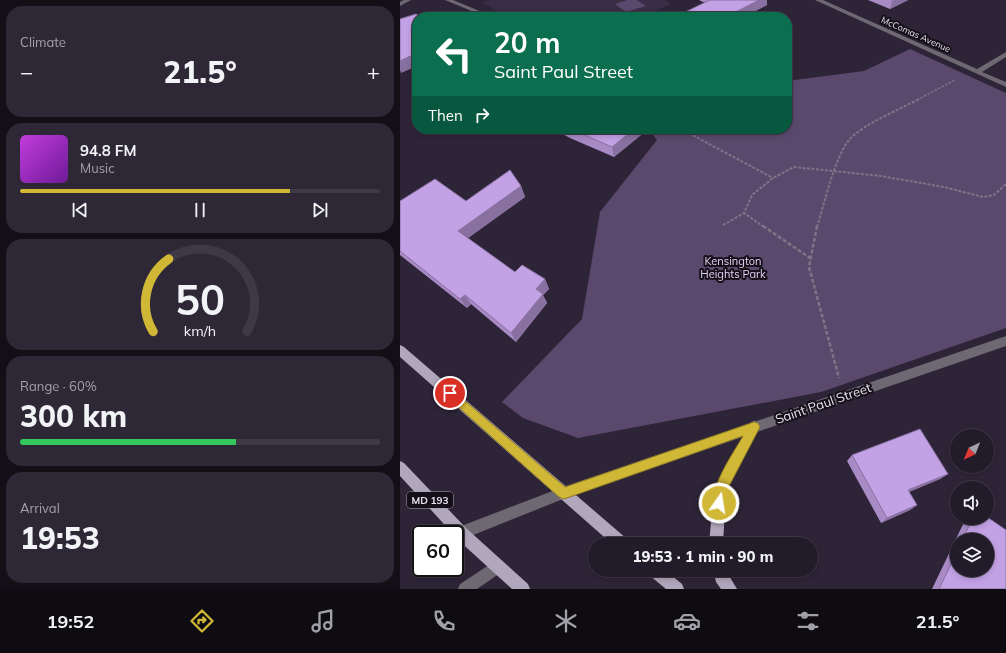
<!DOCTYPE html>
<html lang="en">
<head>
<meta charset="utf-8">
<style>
  :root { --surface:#221b2a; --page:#2e2836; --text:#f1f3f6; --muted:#a2a1a8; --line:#3f3947; --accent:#d1b736 }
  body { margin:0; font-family:Mulish,sans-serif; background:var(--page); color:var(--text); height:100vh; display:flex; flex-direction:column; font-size:15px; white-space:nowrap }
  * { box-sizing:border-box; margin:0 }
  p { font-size:13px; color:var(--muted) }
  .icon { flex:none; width:22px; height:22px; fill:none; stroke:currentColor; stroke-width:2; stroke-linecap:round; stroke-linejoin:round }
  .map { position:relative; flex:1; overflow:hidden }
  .drawer { display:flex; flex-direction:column; gap:6px; padding:6px; background:#130f17; width:400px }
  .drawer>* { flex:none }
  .hud { position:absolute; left:12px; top:12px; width:380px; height:122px; border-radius:16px; box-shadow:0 2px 6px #0003,0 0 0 1px var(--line); background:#0b6e4f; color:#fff; overflow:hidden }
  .needle { width:26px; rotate:223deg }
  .controls { position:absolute; left:550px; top:429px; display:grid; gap:8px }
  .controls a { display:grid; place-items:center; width:44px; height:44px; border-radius:50%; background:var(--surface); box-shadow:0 2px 6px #0003,0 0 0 1px var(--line); font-size:20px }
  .speed { position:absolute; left:12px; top:525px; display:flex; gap:8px; font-size:20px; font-weight:700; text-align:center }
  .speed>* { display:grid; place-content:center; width:52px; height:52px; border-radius:50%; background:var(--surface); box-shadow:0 2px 6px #0003,0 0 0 1px var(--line); line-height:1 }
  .speed .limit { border:2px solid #111; border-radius:6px; background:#fff; color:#111 }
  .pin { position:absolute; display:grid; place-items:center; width:34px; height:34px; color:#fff; margin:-17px; border:2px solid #fff; border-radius:50%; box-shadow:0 1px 4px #0007 }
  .me { position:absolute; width:44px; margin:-22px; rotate:13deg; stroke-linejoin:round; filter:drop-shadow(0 0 3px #0008) }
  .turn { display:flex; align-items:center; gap:14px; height:84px; padding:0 16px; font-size:18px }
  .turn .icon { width:52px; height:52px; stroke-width:2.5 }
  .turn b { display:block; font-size:28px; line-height:34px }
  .then { display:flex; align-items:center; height:38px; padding:0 16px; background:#0003; gap:8px; font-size:15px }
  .big { font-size:30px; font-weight:800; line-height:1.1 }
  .drawer .card { flex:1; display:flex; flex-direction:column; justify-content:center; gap:6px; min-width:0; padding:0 14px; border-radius:16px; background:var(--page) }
  .drawer .dial { align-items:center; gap:0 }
  .dial svg { height:104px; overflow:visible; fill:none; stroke:var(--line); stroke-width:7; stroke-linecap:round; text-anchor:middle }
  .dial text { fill:var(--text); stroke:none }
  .song { display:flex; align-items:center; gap:12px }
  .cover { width:48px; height:48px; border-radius:6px; background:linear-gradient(135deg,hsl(290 70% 55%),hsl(280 70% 35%)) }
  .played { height:4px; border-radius:2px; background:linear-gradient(90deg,var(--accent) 75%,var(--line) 75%) }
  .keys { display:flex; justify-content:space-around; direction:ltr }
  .heat { display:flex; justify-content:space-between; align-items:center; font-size:22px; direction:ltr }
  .charge { height:6px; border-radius:3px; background:linear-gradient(90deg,#34c759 60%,var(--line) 0) }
  .trip { position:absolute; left:188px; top:537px; width:230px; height:40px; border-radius:20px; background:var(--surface); box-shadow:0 2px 6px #0003,0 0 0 1px var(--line); font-weight:800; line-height:40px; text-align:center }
  .tab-bar { display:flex; height:64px; justify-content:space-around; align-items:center; background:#0e0b11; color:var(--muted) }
  .tab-bar .icon { width:28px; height:28px }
  .tab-bar .on { color:var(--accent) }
  .tab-bar b { font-size:18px; color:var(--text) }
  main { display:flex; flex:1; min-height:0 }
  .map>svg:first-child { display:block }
  .built { fill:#392c45 }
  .green { fill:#5b496d }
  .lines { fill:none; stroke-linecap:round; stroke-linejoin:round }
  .path-far2 { stroke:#7d7586; stroke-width:1.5; stroke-dasharray:2.5 1.5; stroke-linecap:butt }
  .path-far1 { stroke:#7d7586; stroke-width:2; stroke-dasharray:3 1.5; stroke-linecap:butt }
  .path { stroke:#7d7586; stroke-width:2.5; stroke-dasharray:4 2; stroke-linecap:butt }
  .minor { fill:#6d6872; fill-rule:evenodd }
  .major { fill:#b1a7bc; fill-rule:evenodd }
  .wall { fill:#a88ac5; fill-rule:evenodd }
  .shaded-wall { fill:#8871a0 }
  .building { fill:#c3a1e5; stroke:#8871a0 }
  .route { fill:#d1b736; stroke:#887723 }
  .labels { text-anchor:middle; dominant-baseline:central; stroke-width:4; stroke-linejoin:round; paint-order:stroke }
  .far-street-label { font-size:9px; fill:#e9e3f0; stroke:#140f18 }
  .shield { fill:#140f18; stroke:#a9a3af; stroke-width:1 }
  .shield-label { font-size:10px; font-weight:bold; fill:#e9e3f0 }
  .park-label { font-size:11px; fill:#e4d2f6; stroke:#140f18 }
  .near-street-label { font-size:13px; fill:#e9e3f0; stroke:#140f18 }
</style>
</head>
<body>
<main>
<section class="drawer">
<div class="card"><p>Climate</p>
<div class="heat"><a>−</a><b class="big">21.5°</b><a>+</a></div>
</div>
<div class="card">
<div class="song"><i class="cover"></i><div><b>94.8 FM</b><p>Music</p></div></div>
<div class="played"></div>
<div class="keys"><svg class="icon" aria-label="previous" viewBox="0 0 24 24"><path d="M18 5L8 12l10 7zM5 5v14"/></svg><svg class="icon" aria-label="pause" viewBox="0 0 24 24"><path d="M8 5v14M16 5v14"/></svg><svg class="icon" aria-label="next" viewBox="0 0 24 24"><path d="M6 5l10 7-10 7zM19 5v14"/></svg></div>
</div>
<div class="card dial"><svg viewBox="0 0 100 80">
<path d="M14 69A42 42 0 1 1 86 69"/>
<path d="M14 69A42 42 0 0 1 26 13" stroke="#d1b736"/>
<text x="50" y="56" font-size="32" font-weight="700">50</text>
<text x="50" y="72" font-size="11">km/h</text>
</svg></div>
<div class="card"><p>Range · 60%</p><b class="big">300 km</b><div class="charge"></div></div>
<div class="card"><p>Arrival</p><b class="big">19:53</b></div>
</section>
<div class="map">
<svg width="606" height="589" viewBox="0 0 606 589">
  <rect width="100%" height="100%" fill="#2e2438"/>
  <path class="built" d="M90,0H265L271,4L243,17H110L82,3Z"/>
  <path class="green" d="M227,0H237L246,6L226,12L215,4Z
    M510,49L606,93V328L421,392L178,438L123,418L102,402L182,319L200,212L257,140L249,129H387V81L464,71Z"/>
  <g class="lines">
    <path class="path-far2" d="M517,100L555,80"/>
    <path class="path-far1" d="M281,129L373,178
      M323,225L344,213
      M364,227L344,213L352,195L373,178L394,167L481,176L544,187L583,197L594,195L606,184
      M417,227C425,202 434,159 449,140C461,125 501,109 519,99"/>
    <path class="path" d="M363,226L410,258
      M417,226L409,267L439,378"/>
    <path class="minor" d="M4,0H11L0,6V2Z
      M45,0H53L94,17H86Z
      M415,0H423L577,69L606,52V57L582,72L606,82V87Z
      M606,336V346L163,499L61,540L56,538L54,533L56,528L163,487Z
      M98,559L103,561L105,566L103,571L77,589H58L60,584Z"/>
    <path class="major" d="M0,345L4,347L227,539L229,544H212L0,357Z
      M354,421L358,423L360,427L326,491L323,544H309L314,490L350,423Z
      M0,461L4,463L66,528L128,584L130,589H112L56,538L55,534H53L0,476Z
      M247,570H265L282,584L284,589H266L249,575Z
      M313,570H327L328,574L337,589H321L316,582Z"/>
  </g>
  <path class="wall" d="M299,0H367V5L344,17H275L305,3Z
    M468,0H508L490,9Z
    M153,129H240L241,135L214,157L170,138Z
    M121,186L125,197L68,238L115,272L145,279L149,289L143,295L147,303L116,342L71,304L67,308L0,255V201H66Z
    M452,455L548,474L540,479L509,492L517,505L510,510L481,523L447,461Z
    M566,518H587L606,589H532ZM557,540H587L557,570Z"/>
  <path class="shaded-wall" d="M359,0H367V5L344,17H326Z
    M494,0H508L490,9L492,1Z
    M17,53V66L1,73L0,70V61Z
    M234,129H240L241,135L214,157L212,147Z
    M121,186L125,197L64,241L58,231Z
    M145,279L149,289L143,295L147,303L116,342L111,333L136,289Z
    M65,295L71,304L67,308L60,299Z
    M548,474L540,479L501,495L508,490Z
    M517,505L510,510L481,523L487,518Z"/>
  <path class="building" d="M310,0H359L326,17H275Z
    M16,14L22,17H17V53L0,61V19Z
    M245,14L251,17H238Z
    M171,129H234L212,147Z
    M110,170L121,186L58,231L115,272L122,265L145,279L136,289L143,294L111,333L65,295L60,299L0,251V201L35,179L66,201Z
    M520,429L548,474L508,490L517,505L487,518L452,455Z
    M587,517L606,530V589H539L557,552V570H587V540H562L573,518H587Z"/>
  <path class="route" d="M50,388L165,487L354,422L358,423L360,427L326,492L323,507L319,509L315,507C307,490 334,452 343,436L164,499L159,497L46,396L44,393L46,389Z"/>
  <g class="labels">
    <g class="far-street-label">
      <text transform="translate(516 34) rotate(24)">McComas Avenue</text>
    </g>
    <rect class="shield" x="7" y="492" width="46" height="16" rx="3"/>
    <g class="shield-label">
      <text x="30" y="500">MD 193</text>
    </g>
    <g class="park-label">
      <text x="333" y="261">Kensington<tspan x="333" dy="13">Heights Park</tspan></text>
    </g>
    <g class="near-street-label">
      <text transform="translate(423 403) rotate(-19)">Saint Paul Street</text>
    </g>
  </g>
</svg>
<div class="controls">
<a><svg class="needle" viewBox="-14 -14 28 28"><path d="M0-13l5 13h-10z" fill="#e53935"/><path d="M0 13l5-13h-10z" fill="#a2a1a8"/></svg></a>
<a><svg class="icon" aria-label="sound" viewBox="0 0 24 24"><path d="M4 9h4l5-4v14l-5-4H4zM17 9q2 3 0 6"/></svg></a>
<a><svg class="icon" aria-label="layers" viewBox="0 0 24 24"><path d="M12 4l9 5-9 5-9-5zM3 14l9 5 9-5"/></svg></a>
</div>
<div class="speed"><div class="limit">60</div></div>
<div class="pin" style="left:50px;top:393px;background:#d93025"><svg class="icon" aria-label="arrive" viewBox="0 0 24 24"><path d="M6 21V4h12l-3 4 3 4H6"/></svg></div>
<svg class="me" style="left:319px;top:503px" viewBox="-20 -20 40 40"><circle r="17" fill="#d1b736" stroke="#fff" stroke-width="3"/><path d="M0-11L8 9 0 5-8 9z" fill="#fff"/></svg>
<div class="trip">19:53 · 1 min · 90 m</div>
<div class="hud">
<div class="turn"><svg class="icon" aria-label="left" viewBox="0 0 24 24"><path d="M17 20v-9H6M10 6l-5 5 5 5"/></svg><div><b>20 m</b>Saint Paul Street</div></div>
<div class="then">Then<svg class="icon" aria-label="right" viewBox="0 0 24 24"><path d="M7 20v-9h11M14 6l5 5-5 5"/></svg></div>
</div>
</div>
</main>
<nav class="tab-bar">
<b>19:52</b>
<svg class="icon on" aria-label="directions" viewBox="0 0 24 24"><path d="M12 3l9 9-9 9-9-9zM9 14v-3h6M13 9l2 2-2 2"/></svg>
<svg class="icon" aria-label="music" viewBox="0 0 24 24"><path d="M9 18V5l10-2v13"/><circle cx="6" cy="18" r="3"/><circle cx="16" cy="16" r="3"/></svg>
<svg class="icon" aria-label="phone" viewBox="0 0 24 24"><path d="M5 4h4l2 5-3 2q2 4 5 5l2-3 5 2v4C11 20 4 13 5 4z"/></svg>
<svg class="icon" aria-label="climate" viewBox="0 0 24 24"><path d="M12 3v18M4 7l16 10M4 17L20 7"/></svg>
<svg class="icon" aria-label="car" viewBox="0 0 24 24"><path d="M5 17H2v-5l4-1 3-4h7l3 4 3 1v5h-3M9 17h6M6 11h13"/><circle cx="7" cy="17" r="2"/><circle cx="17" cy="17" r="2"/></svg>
<svg class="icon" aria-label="filters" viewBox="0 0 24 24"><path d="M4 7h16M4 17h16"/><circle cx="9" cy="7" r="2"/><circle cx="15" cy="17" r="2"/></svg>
<b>21.5°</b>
</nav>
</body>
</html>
